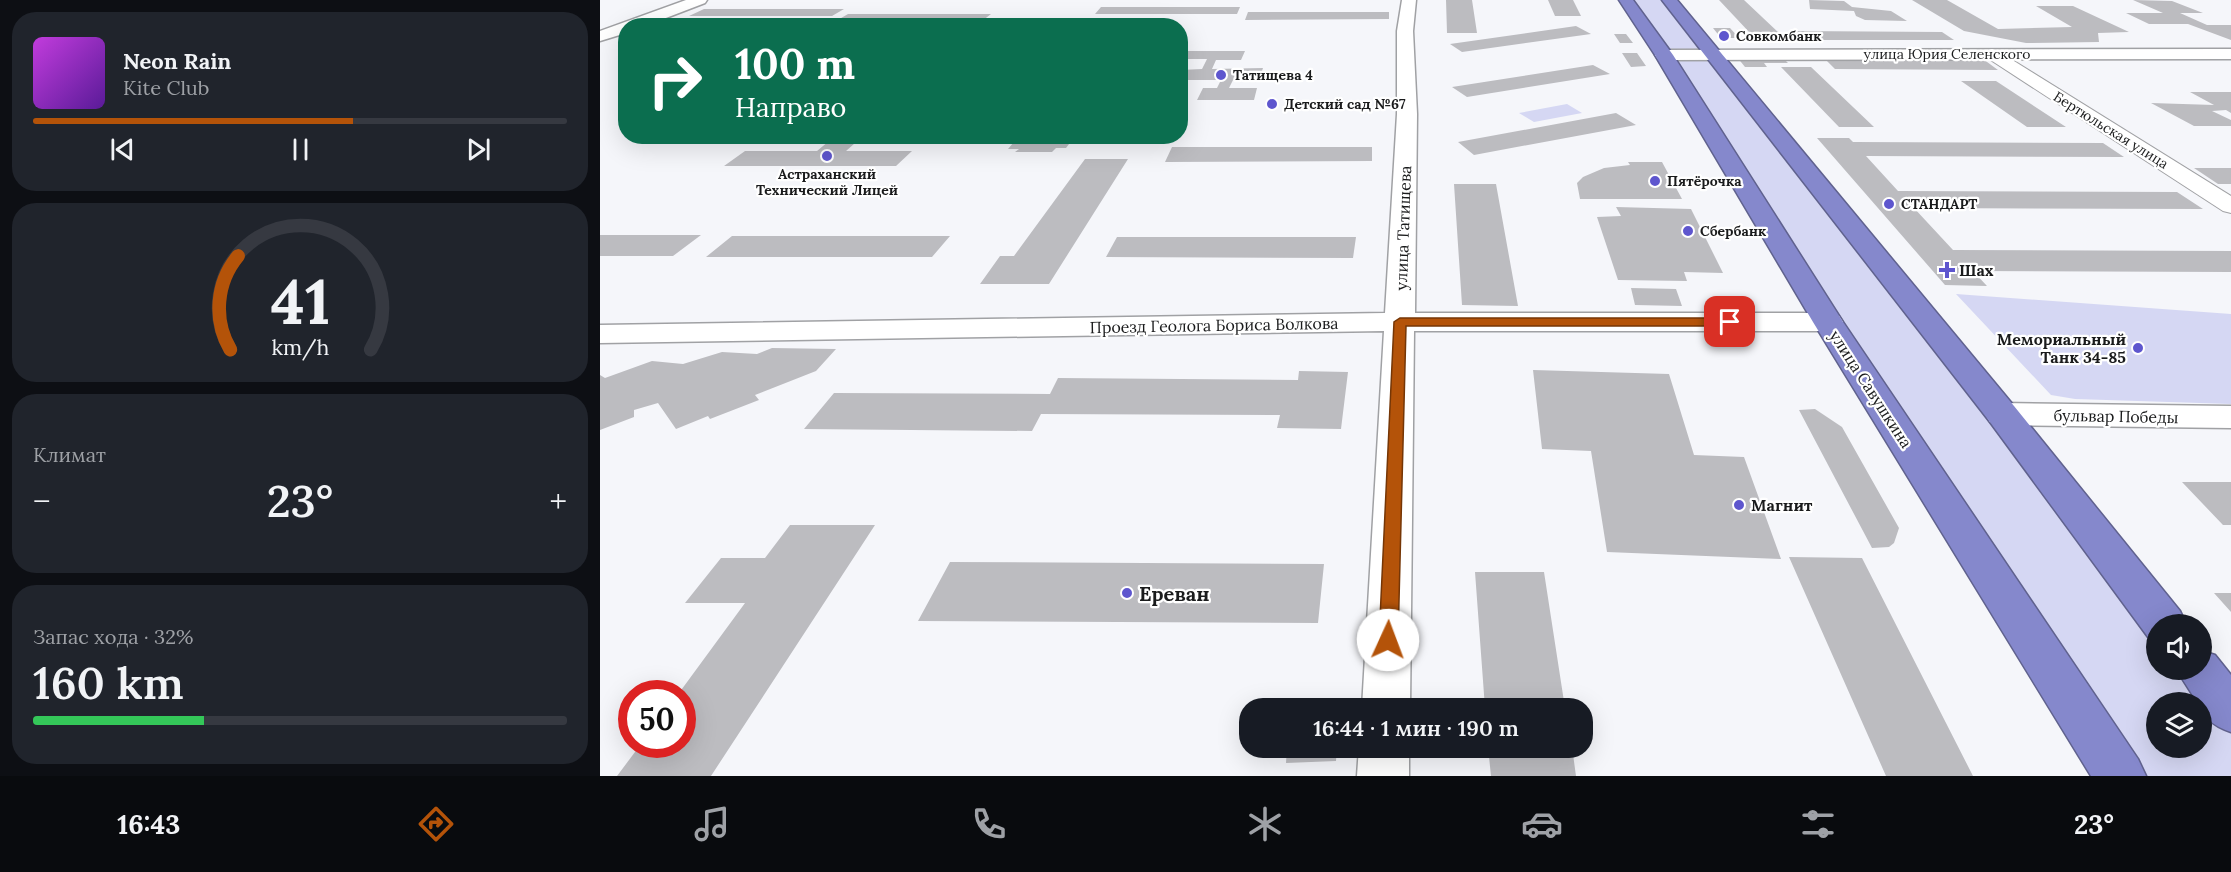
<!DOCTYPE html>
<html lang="ru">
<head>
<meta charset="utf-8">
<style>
  :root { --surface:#171b24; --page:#20242c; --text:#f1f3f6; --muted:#9ea1a6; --line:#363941; --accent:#b45309 }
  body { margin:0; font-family:Lora,serif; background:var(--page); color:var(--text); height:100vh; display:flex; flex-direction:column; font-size:22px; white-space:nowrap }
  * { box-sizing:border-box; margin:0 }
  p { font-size:20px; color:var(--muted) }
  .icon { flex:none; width:33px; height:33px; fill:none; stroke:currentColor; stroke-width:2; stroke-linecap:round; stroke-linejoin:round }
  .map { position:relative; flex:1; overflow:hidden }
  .drawer { display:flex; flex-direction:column; gap:12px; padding:12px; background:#0d0f14; width:600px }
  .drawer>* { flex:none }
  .hud { position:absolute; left:18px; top:18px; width:570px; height:126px; border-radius:24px; box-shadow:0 6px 24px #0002; background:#0b6e4f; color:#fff; overflow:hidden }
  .fabs { position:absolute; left:1546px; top:614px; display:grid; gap:12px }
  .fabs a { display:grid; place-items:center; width:66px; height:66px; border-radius:50%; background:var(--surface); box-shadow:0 6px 24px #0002; font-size:30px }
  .speed { position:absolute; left:18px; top:680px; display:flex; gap:12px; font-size:30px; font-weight:700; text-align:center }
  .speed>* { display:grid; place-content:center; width:78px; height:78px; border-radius:50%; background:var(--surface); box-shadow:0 6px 24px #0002; line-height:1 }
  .speed .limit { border:9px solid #d22; background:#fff; color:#111 }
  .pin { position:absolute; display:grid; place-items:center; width:51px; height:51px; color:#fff; margin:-26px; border-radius:12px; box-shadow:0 3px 9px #0006 }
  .me { position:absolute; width:66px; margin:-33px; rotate:2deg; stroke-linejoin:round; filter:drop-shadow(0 0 4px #0008) }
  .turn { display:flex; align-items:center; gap:21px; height:126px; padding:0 18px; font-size:27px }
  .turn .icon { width:78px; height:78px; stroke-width:2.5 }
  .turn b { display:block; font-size:42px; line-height:51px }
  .big { font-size:45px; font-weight:600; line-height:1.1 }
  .drawer .card { flex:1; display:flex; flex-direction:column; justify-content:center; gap:9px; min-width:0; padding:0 21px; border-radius:24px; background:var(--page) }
  .drawer .dial { align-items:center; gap:0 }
  .dial svg { height:156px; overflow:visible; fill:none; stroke:var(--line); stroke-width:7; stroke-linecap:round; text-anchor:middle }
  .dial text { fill:var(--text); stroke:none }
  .song { display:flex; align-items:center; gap:18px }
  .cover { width:72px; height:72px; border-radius:9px; background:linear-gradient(135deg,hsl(290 70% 55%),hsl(270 70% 35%)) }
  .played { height:6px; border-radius:3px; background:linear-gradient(90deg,var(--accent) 60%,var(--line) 60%) }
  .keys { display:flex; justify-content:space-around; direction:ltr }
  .heat { display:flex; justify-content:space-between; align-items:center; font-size:33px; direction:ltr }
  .charge { height:9px; border-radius:4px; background:linear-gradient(90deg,#34c759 32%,var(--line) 0) }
  .trip { position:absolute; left:639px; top:698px; width:354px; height:60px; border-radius:24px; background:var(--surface); box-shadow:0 6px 24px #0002; font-weight:600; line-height:60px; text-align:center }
  .tabs { display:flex; height:96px; justify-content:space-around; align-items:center; background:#090b0e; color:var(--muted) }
  .tabs .icon { width:42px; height:42px }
  .tabs .selected { color:var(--accent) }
  .tabs b { font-size:27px; color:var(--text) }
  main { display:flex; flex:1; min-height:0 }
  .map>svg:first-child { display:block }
  .green { fill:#d5d7f3; fill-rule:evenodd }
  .building { fill:#bcbcc0 }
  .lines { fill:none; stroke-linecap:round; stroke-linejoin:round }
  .street-casing { stroke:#a0a1a4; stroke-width:2 }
  .secondary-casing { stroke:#a0a1a4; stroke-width:3 }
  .highway-casing { stroke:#60628e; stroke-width:3 }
  .street { fill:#fff; fill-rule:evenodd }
  .secondary { fill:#fff; fill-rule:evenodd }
  .highway { fill:#8588cc; fill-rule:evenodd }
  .route { fill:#b45309; stroke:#753606; stroke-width:1.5 }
  .poi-dot { fill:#5e56ce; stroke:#fff; stroke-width:2 }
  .labels { text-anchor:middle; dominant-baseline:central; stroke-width:4.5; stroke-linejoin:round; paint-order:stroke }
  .far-poi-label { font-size:14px; font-weight:bold; fill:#1a1b1c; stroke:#fff; text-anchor:start }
  .far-street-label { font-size:14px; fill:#1a1b1c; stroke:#fff }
  .street-label { font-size:16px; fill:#1a1b1c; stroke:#fff }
  .poi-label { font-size:16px; font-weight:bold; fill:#1a1b1c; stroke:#fff; text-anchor:start }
  .near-poi-label { font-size:20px; font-weight:bold; fill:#1a1b1c; stroke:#fff; text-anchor:start }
</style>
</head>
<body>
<main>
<section class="drawer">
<div class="card">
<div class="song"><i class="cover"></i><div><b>Neon Rain</b><p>Kite Club</p></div></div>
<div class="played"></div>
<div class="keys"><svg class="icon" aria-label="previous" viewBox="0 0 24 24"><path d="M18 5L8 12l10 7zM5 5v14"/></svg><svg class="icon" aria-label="pause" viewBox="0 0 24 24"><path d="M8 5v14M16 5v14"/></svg><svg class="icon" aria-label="next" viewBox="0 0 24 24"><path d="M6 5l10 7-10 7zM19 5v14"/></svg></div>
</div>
<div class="card dial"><svg viewBox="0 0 100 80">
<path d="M14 69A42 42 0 1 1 86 69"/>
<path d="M14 69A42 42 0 0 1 18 21" stroke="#b45309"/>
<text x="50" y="56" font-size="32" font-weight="700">41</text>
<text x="50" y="72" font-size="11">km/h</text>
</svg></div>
<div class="card"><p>Климат</p>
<div class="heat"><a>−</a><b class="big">23°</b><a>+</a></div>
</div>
<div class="card"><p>Запас хода · 32%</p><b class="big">160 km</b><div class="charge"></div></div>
</section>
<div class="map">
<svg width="1631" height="776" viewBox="0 0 1631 776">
  <rect width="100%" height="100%" fill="#f5f6fa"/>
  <path class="green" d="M1026,0H1069L1557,624V669H1598L1631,711V776H1520ZM1557,702H1602V747H1557Z
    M967,104L982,113L934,122L919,113Z
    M1356,294L1631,314V404L1475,399L1451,395Z"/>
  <path class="building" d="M846,0H872L877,33H847Z
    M948,0H973L981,16H955Z
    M1119,0H1144L1179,33H1150Z
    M1209,0L1244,1L1252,7L1291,11L1307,21L1265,20L1256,16L1254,11L1210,9Z
    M1312,0H1347L1398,29L1472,27L1436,6H1473L1529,32L1498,33L1499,42L1426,43L1364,31Z
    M1533,0L1572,1L1603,13H1580L1607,25H1631V40L1588,24H1549L1526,13H1563Z
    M501,7H640L637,14H495Z
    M104,9H244L232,16H89Z
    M648,12H789V19L645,20Z
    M248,14H391L382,21H236Z
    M976,26L991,34L862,52L850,44Z
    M1113,28H1130L1139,38H1121Z
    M1195,31L1342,32L1354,40H1204Z
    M1014,34H1026L1033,43H1020Z
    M587,51H645L641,60H616L612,69L663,68L659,80H633L629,88H657L654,100H597L603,88H617L621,80H580V70L602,69L607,59H583Z
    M1022,53H1037L1046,66L1031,67Z
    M1137,57H1182L1188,63H1164L1167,67H1145Z
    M1225,59H1383L1398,70L1235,69Z
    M993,65L1010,74L867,97L852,87Z
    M1181,67H1211L1274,127H1239Z
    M1361,81H1396L1466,127H1427Z
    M1590,92H1631V113L1626,110L1612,111L1631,120V126H1594L1551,103L1614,105Z
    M1016,113L1036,125L874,155L858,142Z
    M235,136H263L246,151H312L296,166H124L145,151H217Z
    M419,136H475L466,148H456L452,152H415L419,149H408Z
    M1217,138H1249L1253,142L1503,143L1524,157L1266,156L1298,191L1577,192L1603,209L1314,208L1353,250L1631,251V272L1373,271L1387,286L1345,285Z
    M572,147H772V161L565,162Z
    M485,159H528L449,284H380L400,256H414Z
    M1028,162H1062L1082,199H980L977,183L983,177L1004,168L1030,165Z
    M1594,168H1631V184H1618Z
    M854,184H896L918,306L862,305Z
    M1016,207L1091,209L1123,273L1084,272L1087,281L1018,280L997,217L1021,216Z
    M0,235H101L73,256H0Z
    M132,236H350L332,257H106Z
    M517,237H756L753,258L506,257Z
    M1031,288L1076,289L1082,306L1035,305Z
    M172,348L236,349L216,371L155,395L159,400L110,419L108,416L76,429L58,403L34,410V417L0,430V375L5,378L52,361L83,364L122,352L157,354Z
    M933,370L1069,374L1094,455L1144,457L1181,559L1007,552L991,451L942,449Z
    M699,371L748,372L741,429L677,428L680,415L441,414L432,431L204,429L234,393L450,394L458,378L698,380Z
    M1215,409L1242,427L1299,528L1294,543L1289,547L1272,548L1199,410Z
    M1582,482H1631V525H1623Z
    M190,525H275L111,776H17L41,744H82V693H79L145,603H85L121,558H165Z
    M1189,557L1262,558L1373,776H1286Z
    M350,562L724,564L718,623L318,621Z
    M875,572H944L965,708H885Z
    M1614,593H1631V612Z
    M687,747H737L736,761L686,763Z
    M888,747H972L976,776H891Z"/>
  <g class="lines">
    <defs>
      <path id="street" d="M1392,49L1398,51L1631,196V213L1623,211L1386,57L1384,54L1386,51Z"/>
      <path id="secondary" d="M86,0H107L105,3L45,26H26V33L0,41V31Z
        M802,0H816L813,31L817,114L815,313H1228L1239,316L1243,322L1239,328L1228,331H814L810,708H762L784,331L0,343V325L785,313L797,114V31Z
        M1631,49V59L1064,60L1058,59L1055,55L1058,51L1064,50Z
        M1402,403L1631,406V428L1402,425L1390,422L1385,414L1390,406Z
        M759,747H809V776H757Z"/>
      <path id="highway" d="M1019,0H1033L1073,55L1243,322L1538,759L1546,776H1491L1213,322L1055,55Z
        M1062,0H1077L1414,406L1580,611L1586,624H1557V639L1548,637L1390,422Z
        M1602,651L1615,655L1631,675V732C1616,727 1602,719 1602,702H1597L1576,669H1602Z"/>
    </defs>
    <use href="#street" class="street-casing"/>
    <use href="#secondary" class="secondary-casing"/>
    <use href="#highway" class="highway-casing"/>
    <use href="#street" class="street"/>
    <use href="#secondary" class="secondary"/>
    <use href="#highway" class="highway"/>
  </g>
  <path class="route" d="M800,318H1130L1136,322L1130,326H806L798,640L795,645L788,647L782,645L779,640L794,322Z"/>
  <g class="poi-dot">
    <circle cx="1124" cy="36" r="6"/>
    <circle cx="621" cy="75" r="6"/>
    <circle cx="672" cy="104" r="6"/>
    <circle cx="227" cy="156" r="6"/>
    <circle cx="1055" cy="181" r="6"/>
    <circle cx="1289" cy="204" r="6"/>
    <circle cx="1088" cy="231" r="6"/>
    <path d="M1344 261h6v6h6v6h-6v6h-6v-6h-6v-6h6z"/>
    <circle cx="1538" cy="348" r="6"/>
    <circle cx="1139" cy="505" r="6"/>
    <circle cx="527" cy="593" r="6"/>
  </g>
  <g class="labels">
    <g class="far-poi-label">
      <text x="1136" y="36">Совкомбанк</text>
      <text x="633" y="75">Татищева 4</text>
      <text x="684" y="104">Детский сад №67</text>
      <text x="227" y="174" text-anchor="middle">Астраханский<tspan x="227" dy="16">Технический Лицей</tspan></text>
      <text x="1067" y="181">Пятёрочка</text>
      <text x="1301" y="204">СТАНДАРТ</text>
      <text x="1100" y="231">Сбербанк</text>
    </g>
    <g class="far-street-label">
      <text x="1347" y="54">улица Юрия Селенского</text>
      <text transform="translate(1511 130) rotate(32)">Бертюльская улица</text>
    </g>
    <g class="street-label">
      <text transform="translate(803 228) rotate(-88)">улица Татищева</text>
      <text transform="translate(614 325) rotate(-1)">Проезд Геолога Бориса Волкова</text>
      <text transform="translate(1271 389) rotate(57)">улица Савушкина</text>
      <text transform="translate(1516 416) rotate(1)">бульвар Победы</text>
    </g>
    <g class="poi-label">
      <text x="1359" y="270">Шах</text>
      <text x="1526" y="339" text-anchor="end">Мемориальный<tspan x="1526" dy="18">Танк 34-85</tspan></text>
      <text x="1151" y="505">Магнит</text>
    </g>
    <g class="near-poi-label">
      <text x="539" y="593">Ереван</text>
    </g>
  </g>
</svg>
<div class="fabs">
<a><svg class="icon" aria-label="sound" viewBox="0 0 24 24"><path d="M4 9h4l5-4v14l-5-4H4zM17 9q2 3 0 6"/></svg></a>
<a><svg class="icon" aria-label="layers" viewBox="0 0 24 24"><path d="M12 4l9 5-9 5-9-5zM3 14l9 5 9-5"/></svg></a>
</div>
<div class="speed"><div class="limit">50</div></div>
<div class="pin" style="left:1130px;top:322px;background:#d93025"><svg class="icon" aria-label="arrive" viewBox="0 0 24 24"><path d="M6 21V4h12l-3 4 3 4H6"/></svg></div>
<svg class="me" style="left:788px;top:640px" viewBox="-20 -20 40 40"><circle r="19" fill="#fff"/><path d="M0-13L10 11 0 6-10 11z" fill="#b45309"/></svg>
<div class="trip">16:44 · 1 мин · 190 m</div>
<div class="hud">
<div class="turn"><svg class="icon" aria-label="right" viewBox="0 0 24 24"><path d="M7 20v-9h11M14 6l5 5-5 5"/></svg><div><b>100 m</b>Направо</div></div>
</div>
</div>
</main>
<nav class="tabs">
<b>16:43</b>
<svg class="icon selected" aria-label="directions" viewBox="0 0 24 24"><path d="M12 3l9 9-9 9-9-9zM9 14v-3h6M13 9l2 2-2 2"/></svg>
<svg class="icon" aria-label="music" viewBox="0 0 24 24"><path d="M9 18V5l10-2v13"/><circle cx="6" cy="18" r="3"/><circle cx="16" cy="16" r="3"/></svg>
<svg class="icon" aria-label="phone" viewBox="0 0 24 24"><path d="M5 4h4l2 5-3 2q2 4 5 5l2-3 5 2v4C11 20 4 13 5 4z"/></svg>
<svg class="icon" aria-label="climate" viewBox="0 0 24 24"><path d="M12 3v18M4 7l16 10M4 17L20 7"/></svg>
<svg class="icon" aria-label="car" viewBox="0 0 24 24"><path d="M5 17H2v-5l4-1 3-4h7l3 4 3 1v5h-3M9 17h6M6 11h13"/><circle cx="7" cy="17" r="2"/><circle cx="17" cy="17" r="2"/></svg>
<svg class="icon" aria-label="filters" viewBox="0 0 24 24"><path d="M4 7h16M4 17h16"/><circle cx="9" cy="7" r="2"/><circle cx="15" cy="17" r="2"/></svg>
<b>23°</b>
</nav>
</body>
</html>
